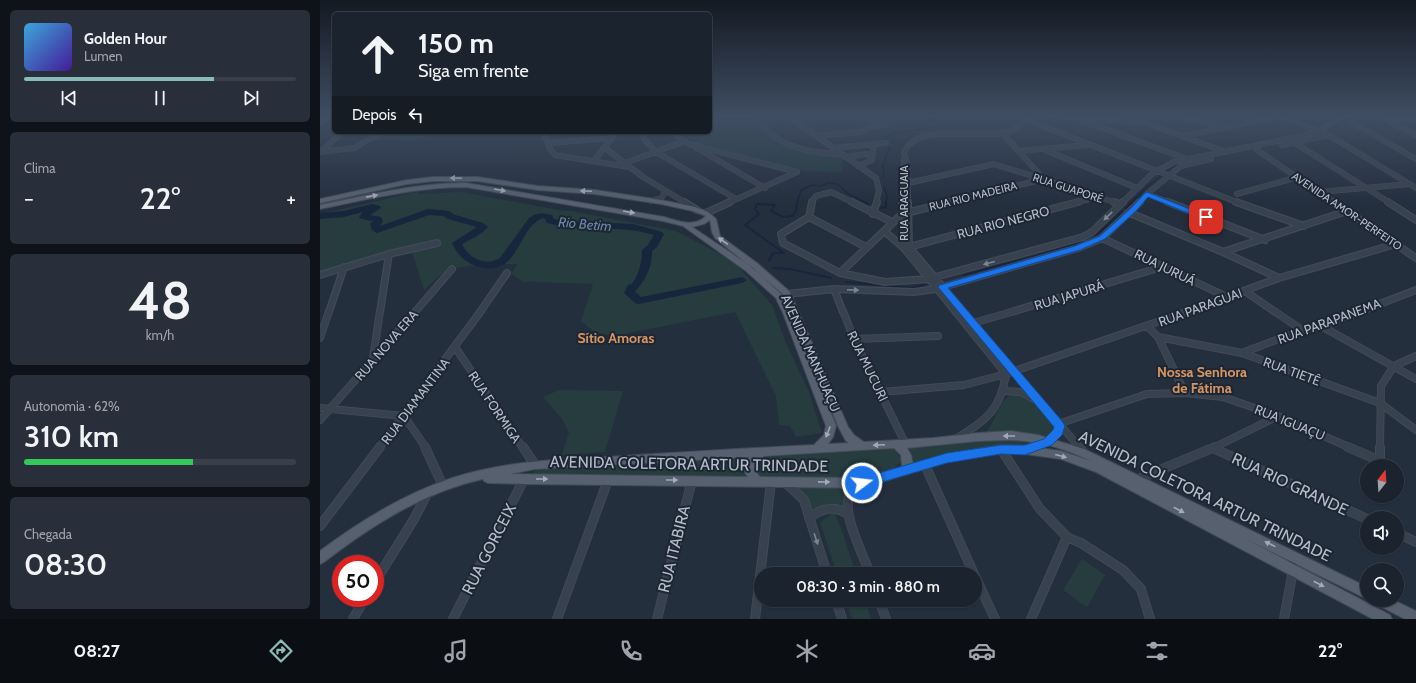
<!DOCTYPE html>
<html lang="pt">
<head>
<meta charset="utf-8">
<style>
  :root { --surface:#1b232e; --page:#282f3a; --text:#f1f3f6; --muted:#a0a4aa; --line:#39404a; --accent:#8bbbb9 }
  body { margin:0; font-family:Cabin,sans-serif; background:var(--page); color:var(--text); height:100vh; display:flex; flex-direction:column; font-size:15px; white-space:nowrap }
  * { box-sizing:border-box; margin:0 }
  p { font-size:13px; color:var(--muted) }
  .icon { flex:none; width:22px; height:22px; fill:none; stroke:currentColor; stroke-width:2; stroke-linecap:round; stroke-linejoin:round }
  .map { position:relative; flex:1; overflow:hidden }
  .drawer { display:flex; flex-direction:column; gap:10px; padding:10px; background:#0f1319; width:320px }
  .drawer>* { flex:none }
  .guide { position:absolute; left:12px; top:12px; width:380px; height:122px; border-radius:6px; box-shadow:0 1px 3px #0004,0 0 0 1px var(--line); background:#1b232e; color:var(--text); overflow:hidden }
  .needle { width:26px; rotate:17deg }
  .fabs { position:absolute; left:1040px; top:459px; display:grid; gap:8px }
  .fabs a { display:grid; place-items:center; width:44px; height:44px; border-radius:50%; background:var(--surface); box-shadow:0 1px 3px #0004,0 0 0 1px var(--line); font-size:20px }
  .speed { position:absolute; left:12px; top:555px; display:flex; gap:8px; font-size:20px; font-weight:700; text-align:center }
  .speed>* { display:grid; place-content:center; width:52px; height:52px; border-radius:50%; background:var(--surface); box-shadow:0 1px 3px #0004,0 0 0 1px var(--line); line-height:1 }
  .speed .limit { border:6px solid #d22; background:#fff; color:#111 }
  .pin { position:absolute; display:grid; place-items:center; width:34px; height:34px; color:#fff; margin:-17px; border-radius:8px; box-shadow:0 2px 6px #0006 }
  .me { position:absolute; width:44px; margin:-22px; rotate:75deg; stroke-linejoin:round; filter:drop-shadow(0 0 3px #0008) }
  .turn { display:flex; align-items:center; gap:14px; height:84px; padding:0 20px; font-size:18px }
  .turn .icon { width:52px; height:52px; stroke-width:2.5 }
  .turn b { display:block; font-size:28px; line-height:34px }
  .then { display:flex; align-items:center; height:38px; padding:0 20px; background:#0003; gap:8px; font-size:15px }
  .big { font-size:30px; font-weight:600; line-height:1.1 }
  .drawer .card { flex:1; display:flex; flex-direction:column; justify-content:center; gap:6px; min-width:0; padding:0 14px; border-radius:6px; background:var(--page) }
  .drawer .dial { align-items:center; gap:0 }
  .dial b { font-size:52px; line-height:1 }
  .song { display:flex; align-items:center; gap:12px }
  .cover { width:48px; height:48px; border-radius:6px; background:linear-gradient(135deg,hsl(200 70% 55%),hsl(260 70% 35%)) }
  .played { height:4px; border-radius:2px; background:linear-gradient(90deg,var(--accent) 70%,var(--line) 70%) }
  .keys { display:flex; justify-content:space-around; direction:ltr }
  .heat { display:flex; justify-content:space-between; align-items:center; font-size:22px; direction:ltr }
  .charge { height:6px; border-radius:3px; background:linear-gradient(90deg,#34c759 62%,var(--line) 0) }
  .trip { position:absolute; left:434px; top:567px; width:228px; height:40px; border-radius:20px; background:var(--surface); box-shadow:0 1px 3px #0004,0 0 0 1px var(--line); font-weight:600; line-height:40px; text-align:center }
  .tab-bar { display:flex; height:64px; justify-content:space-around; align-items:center; background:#0b0e12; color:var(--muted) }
  .tab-bar .icon { width:28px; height:28px }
  .tab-bar .selected { color:var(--accent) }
  .tab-bar b { font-size:18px; color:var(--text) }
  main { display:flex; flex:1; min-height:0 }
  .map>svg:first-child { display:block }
  .green { fill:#263c3f }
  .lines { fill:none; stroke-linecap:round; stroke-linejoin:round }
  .stream-far1 { stroke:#17263c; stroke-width:1.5 }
  .stream { stroke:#17263c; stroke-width:2 }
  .river { fill:#17263c; fill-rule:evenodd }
  .minor-far3-casing { stroke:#414a57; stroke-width:6 }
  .minor-far2-casing { stroke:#414a57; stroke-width:8 }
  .minor-far1-casing { stroke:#414a57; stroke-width:8 }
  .minor-casing { stroke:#414a57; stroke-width:10 }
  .major-casing { stroke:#414a57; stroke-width:2 }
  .minor-far3 { stroke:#38414e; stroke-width:4.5 }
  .minor-far2 { stroke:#38414e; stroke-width:5.5 }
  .minor-far1 { stroke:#38414e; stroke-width:6 }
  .minor { stroke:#38414e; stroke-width:8 }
  .major { fill:#56606e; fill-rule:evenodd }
  .oneway { fill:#a1aab7 }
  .oneway2 { fill:#7c8592 }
  .route { fill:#1a73e8; stroke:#114b97 }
  .labels { text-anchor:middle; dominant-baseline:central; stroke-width:4; stroke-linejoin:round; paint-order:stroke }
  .far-street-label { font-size:11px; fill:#b4bcc9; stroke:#1d2633 }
  .street-label { font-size:13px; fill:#b4bcc9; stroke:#1d2633 }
  .water-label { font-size:14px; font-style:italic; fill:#6d86a8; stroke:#1d2633 }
  .neighbourhood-label { font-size:14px; font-weight:bold; fill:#d59563; stroke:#1d2633 }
  .near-street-label { font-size:16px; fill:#b4bcc9; stroke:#1d2633 }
</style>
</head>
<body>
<main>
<section class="drawer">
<div class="card">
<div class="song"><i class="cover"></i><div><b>Golden Hour</b><p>Lumen</p></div></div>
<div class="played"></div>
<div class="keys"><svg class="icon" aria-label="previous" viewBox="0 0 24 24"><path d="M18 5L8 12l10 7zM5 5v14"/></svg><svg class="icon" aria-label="pause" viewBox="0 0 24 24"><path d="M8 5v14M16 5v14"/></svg><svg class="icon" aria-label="next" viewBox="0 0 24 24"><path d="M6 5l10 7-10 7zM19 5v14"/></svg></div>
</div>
<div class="card"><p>Clima</p>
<div class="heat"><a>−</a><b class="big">22°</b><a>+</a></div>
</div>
<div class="card dial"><b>48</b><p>km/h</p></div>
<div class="card"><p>Autonomia · 62%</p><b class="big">310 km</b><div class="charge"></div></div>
<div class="card"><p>Chegada</p><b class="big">08:30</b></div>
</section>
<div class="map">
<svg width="1096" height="619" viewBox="0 0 1096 619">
  <rect width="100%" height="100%" fill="#242f3e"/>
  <path class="green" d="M390,116H434C441,147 496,150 522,156L521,172L485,171L374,142L361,132H390Z
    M69,132H122L90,141L72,138L54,140Z
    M97,192L99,194L142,192L244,211H251L356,231L398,253L417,265L452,305L466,343L489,392L502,433L476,437L470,426L459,425L456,396L415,312L293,336L274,332L261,321L273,284L217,282L216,281L204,282L191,274L198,264H165L127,269L104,290L92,252L93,244L0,272V214Z
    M239,390L303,391L285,452L242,455L249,432L242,419L223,397Z
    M692,394L700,395L717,404L732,424L733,429L732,433L724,437L665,433C675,423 680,399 692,394Z
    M685,440H710L704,445L658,448L627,453L593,465L585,446Z
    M573,447L583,460L569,472L545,478H442L432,467L439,458Z
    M425,458L423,469L426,477L212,476L217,468Z
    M532,484L521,506L509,504L493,511L478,486Z
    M514,512L520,525L536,574H517L500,522Z
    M762,559L785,575L767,607L743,590Z
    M526,600H545L551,619H532Z"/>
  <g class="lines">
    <path class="stream-far1" d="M1004,131L1024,120L1028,116
      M937,147L974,140
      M564,177L563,165L569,148L565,137L575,133L623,126L625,123L599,116
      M564,187L567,197L566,203
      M827,187L854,166L882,159
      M477,203L481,190L492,185L501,186L508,183L518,184L527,193L546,203
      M811,203L826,188"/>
    <path class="stream" d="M544,202L548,204
      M559,208L566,207V202
      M806,208L812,202
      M449,261L453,253H464L425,225L439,214L435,209L437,204L455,205L451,211L463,217L472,216L476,211L477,202
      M453,268L470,269L511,278
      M644,275L727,253L773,238L802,212
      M526,282L594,288L604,285"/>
    <path class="river" d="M52,204L60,206L61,208L50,215L61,217L63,221L60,226L108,209L129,211L135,215L163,223L168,227C161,235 151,239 142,244C148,258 166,267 180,258L209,218C217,212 223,213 232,215L234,219L244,221L313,224L342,232L344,234L337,247L332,251C332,269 325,280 315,292L321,297L422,277L427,280L422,283L319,304L315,303L304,293L308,285L312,284C319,274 322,262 322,250L328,245L334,235C299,224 262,232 227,223L225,219L223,218C196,228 200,280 156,266C144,262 137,254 132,243L157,227L128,219L123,216L109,215L57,233L52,230L50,224L53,221L41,219L39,217L43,212L24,217L0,219V213L24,211Z"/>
    <defs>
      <path id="minor-far3" d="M438,116C451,147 490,153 520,154
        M468,116L556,178L559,190L556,203
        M695,116L705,117
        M735,116L826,123L906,152
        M859,116L905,127
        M961,116L1012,137L1096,188
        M1060,116L1096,135
        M1065,116L1096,121
        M705,119L919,203
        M763,121L867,159
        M0,123L8,116
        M1033,123L1096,159
        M554,126L566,124
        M223,132L230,149L235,155L309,167
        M323,132L324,139L336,152L416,199
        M355,132L356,135L369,144L477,172
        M497,136L540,132L554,126L552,121L554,116
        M864,136L958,116
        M228,143L292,138
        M975,143L1070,203
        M962,145L1008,135
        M285,148L323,177L366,203
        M377,148L445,188
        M514,148L566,143
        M725,150L817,188
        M937,150L1015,203
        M2,151L22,132
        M698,151L768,145
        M0,152L34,148L62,132
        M526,157L547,154L553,155
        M274,161L296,132
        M305,163L365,141
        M538,166L552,160L554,143
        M588,183L674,164L797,203
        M1000,192L1090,184
        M827,194L851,203
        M917,194L978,177
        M331,201L341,198L346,191
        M408,203L477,172
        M491,203L496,196L511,192L534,203
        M582,203L584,160
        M588,203L587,163L584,153C595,119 668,143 694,130C700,126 703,122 706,116
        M626,203L724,179L682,133
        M754,203L777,197
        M802,203L833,173L854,162L982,136L999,131L1023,116
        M819,203L827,194L861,166L891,159"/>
      <path id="minor-far2" d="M364,202L377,210
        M492,202L489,217L461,234L463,243L520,273L565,282L608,279L763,237L772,232L803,202
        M532,202L572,222
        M582,202L584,248
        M588,202L589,247
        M794,202L800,204
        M848,202L945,240
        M916,202L984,226
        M1014,202L1096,258
        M1068,202L1096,220
        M386,213L410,202
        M810,213L903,252L959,278
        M553,214L557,202
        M489,217L546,247
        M564,231L584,248L636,312
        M782,238L907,297
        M589,247L644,312
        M589,247L758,202
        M903,252L1027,211
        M520,273L582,214L630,202
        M0,275L69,254L117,243
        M514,289L523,312
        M925,291L955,312
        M467,294L514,289L594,292L616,289L758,248L782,238L820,202
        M9,312L24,267
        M60,312L69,254
        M95,312L132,269
        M160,312L187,273
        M691,312L845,266
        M866,312L959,278L1076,244
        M1039,312L1096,290"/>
      <path id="minor-far1" d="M523,311L534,339L585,443
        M635,311L686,374
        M643,311L760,448
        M954,311L982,330
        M653,323L695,311
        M827,326L838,337L865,393
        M1001,326L1096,379
        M838,337L922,353L1060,403L1096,430
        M0,338L9,311
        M534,339L618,336
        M135,347L203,448
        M922,353L982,330L1001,326L1042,311
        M53,358L60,311
        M683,391L701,392L714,399
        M561,392L644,385L686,374L869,311
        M0,408L84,416L106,448
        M0,420L96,311
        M738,424L827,394L865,393L903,397L958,416L1031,448
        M637,438C667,419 680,411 686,374
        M59,448L161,311
        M710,448C723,444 735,440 740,426
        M893,448L958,416
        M1060,448L1061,386L1074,366L1096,356"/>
      <path id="minor" d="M105,447L123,486
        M203,447L215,465
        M759,447L763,452
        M1028,447L1060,461V447
        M893,448L1047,519
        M681,449L720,509L747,537L761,543L803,570L821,589L830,619
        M707,449L713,447
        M605,465L654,574
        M818,479L895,447
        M465,482L484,500L507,574
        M539,484C533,489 529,494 528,502C525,519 544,557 550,574
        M489,518C502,508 514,505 528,514
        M0,526L60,447
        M1077,533L1096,542
        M655,576L675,619
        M55,582L94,519L107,494
        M516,600L522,619
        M559,600L566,619
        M33,619L45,598
        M133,619L204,479
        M237,619L288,480
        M337,619L372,480
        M435,619L451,482
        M711,619L747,537
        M964,619L973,570L972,555"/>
      <path id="major" d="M113,177H157L218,186L275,190L341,200L375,207L388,212L396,219L400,236L437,263L470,292L528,427L534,435L544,442L613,438L658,433L691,431L718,435L764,449L1047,587V599L922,537L1070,615L1072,619H1053L776,472L741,459L705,454L681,453L627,462L542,488L204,484L168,483L164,481L163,479C104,492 52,525 4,562L0,564V551C40,521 84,494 132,478C187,460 246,459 303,456C367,452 430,448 494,445L504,435L506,426L463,313L456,298L426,271L363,226L343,221L146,187C96,187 49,199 0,209V205C49,195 96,183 146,183L344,217C358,221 374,228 386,216L373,211L341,204L275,194L218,190L157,181H113L87,184L0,203V199L87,180ZM390,220L392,232L395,238L431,267L464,295L519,428L526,441L529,443L508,444L513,437L516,426L471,313L462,295L432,267L372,227L384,224ZM691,440C719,441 747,449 771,461L741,451L705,446L681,445L627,454L593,464L591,455L587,448L658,441ZM574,448L581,455L582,467L542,478L440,477L434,470L436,464L444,456ZM429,457C424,464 422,470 428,477L190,474L215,469Z
        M1054,600H1073L1096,611V619H1085L1056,604Z"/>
    </defs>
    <use href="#minor-far3" class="minor-far3-casing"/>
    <use href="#minor-far2" class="minor-far2-casing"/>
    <use href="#minor-far1" class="minor-far1-casing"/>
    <use href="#minor" class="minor-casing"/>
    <use href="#major" class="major-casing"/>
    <use href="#minor-far3" class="minor-far3"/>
    <use href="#minor-far2" class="minor-far2"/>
    <use href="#minor-far1" class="minor-far1"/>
    <use href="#minor" class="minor"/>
    <use href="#major" class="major"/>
  </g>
  <defs><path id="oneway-solid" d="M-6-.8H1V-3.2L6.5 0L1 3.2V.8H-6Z"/></defs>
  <g class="oneway">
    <use href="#oneway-solid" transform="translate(136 178) rotate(-179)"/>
    <use href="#oneway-solid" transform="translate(180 190) rotate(10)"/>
    <use href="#oneway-solid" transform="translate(266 191) rotate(-177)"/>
    <use href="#oneway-solid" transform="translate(52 196) rotate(-11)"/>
    <use href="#oneway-solid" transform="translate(309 212) rotate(10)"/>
    <use href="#oneway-solid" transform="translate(403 241) rotate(-145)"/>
    <use href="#oneway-solid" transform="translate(508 432) rotate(112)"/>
    <use href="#oneway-solid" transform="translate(689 436) rotate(-180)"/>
    <use href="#oneway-solid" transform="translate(559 445) rotate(177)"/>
    <use href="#oneway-solid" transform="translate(741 456) rotate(15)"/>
    <use href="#oneway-solid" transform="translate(222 479)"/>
    <use href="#oneway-solid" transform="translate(352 480)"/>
    <use href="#oneway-solid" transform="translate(504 482) rotate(1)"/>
    <use href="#oneway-solid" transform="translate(859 510) rotate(28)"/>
    <use href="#oneway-solid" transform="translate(950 544) rotate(-154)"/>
    <use href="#oneway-solid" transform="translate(999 584) rotate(28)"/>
  </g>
  <g class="oneway2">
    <use href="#oneway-solid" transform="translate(788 216) rotate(136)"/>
    <use href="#oneway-solid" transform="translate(669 263) rotate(165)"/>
    <use href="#oneway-solid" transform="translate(533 290) rotate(3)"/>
    <use href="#oneway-solid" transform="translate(496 539) rotate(72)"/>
  </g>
  <linearGradient id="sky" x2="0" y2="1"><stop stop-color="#141a22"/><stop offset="0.57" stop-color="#3f4d63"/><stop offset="1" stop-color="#3f4d63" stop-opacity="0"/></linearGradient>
  <rect width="1096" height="203" fill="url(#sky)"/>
  <path class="route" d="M827,192L890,217L886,219H883L828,197L816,211L785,239L760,250L628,288L742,421L745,426L742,435L732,445L705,455L681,454L627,463L542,488L538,487L536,483L538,479L542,478L627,453L681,445H705L724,439L733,430L734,427L618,287L620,285L755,246L780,236L811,208L825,193Z"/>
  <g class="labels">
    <g class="far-street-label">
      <text transform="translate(748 188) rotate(18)">RUA GUAPORÉ</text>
      <text transform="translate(653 196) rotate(-14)">RUA RIO MADEIRA</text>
      <text transform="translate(584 203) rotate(-90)">RUA ARAGUAIA</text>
      <text transform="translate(1027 211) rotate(34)">AVENIDA AMOR-PERFEITO</text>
    </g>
    <g class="street-label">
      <text transform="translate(683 222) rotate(-15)">RUA RIO NEGRO</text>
      <text transform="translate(845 267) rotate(26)">RUA JURUÁ</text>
      <text transform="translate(749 295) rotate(-17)">RUA JAPURÁ</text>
      <text transform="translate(880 307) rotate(-20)">RUA PARAGUAI</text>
      <text transform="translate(1009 321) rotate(-20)">RUA PARAPANEMA</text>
      <text transform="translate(66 345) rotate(-49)">RUA NOVA ERA</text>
      <text transform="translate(491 353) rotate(66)">AVENIDA MANHUAÇU</text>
      <text transform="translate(548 366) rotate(64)">RUA MUCURI</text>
      <text transform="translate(972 371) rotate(20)">RUA TIETÊ</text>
      <text transform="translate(95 401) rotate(-53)">RUA DIAMANTINA</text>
      <text transform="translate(175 407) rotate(56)">RUA FORMIGA</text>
      <text transform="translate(970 422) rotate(22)">RUA IGUAÇU</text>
    </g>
    <g class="water-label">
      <text transform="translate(265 224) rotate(5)">Rio Betim</text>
    </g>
    <g class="neighbourhood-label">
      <text x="296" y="338">Sítio Amoras</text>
      <text x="882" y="372">Nossa Senhora<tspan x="882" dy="16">de Fátima</tspan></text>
    </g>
    <g class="near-street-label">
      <text transform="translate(369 464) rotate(1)">AVENIDA COLETORA ARTUR TRINDADE</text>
      <text transform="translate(970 484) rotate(25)">RUA RIO GRANDE</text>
      <text transform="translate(885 496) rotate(26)">AVENIDA COLETORA ARTUR TRINDADE</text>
      <text transform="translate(169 549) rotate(-63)">RUA GORCEIX</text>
      <text transform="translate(354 549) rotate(-76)">RUA ITABIRA</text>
    </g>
  </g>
</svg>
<div class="fabs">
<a><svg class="needle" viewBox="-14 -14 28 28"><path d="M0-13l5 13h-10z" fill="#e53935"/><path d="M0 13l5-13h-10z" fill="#a0a4aa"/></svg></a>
<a><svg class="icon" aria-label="sound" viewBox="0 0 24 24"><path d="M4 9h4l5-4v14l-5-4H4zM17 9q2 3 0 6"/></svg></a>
<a><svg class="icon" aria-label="search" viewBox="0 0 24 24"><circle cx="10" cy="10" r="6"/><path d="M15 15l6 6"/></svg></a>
</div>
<div class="speed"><div class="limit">50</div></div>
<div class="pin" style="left:886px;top:217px;background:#d93025"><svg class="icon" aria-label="arrive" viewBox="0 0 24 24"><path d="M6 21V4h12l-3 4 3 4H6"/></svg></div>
<svg class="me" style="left:542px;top:483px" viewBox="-20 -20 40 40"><circle r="17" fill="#1a73e8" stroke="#fff" stroke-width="3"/><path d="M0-11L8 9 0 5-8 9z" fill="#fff"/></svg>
<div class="trip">08:30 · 3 min · 880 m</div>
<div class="guide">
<div class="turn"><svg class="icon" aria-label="ahead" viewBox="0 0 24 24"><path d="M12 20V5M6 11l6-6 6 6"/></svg><div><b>150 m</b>Siga em frente</div></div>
<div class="then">Depois<svg class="icon" aria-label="left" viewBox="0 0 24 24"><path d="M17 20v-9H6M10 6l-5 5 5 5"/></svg></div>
</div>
</div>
</main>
<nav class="tab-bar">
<b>08:27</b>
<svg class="icon selected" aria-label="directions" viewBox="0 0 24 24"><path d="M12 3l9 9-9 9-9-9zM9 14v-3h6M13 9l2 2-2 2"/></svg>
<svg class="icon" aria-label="music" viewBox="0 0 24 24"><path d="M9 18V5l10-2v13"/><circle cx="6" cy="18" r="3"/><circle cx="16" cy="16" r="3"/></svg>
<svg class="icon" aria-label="phone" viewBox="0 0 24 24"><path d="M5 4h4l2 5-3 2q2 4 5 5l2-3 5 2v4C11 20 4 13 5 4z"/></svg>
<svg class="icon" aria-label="climate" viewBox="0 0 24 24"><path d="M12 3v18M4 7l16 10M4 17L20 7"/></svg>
<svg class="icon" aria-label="car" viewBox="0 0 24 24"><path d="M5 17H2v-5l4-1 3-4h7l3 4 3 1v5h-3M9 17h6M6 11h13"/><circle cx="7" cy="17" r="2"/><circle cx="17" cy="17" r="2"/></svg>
<svg class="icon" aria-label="filters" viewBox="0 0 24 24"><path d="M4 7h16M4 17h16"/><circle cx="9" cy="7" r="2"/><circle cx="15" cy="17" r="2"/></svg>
<b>22°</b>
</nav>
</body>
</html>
